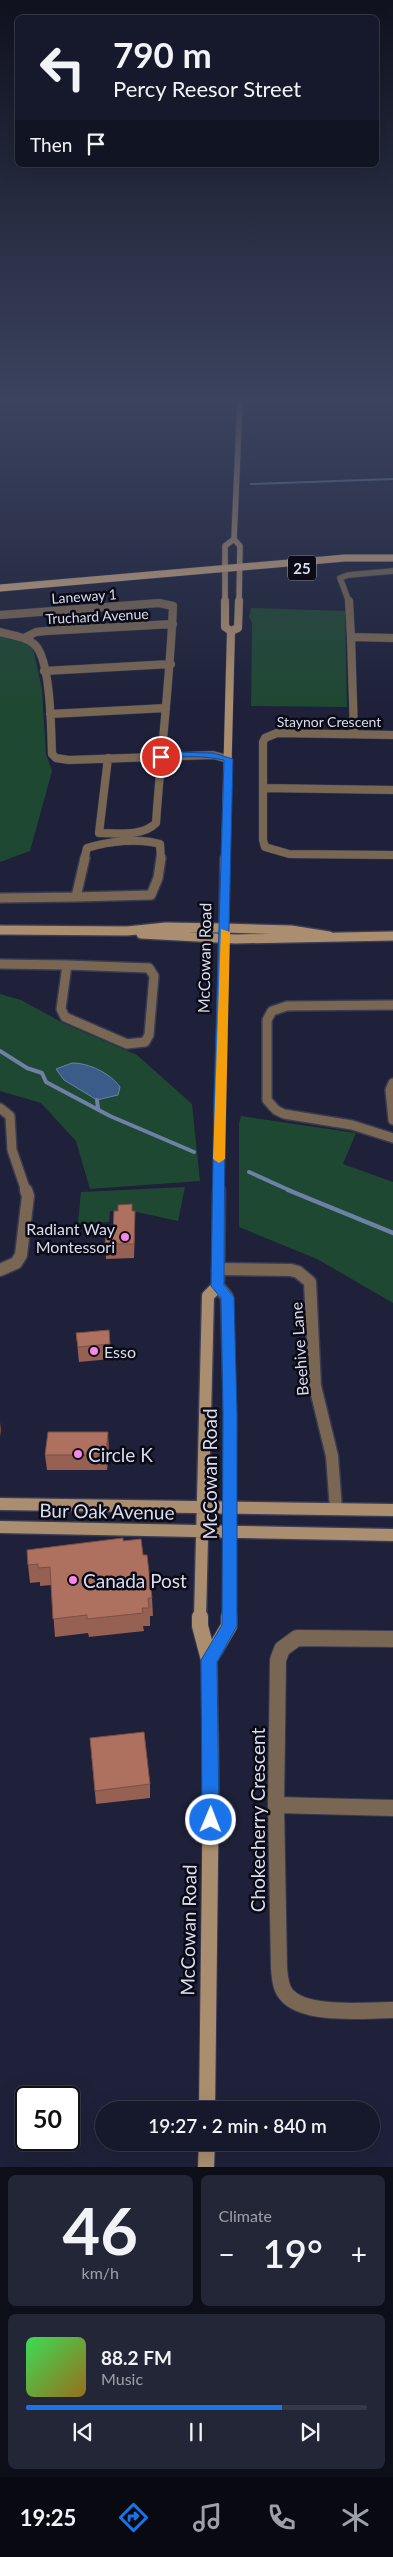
<!DOCTYPE html>
<html lang="en">
<head>
<meta charset="utf-8">
<style>
  :root { --surface:#16192b; --page:#232637; --text:#f1f3f6; --muted:#9ea0a9; --line:#353847; --accent:#1a73e8 }
  body { margin:0; font-family:Lato,sans-serif; background:var(--page); color:var(--text); height:100vh; display:flex; flex-direction:column; font-size:19px; white-space:nowrap }
  * { box-sizing:border-box; margin:0 }
  p { font-size:16px; color:var(--muted) }
  .icon { flex:none; width:28px; height:28px; fill:none; stroke:currentColor; stroke-width:2; stroke-linecap:round; stroke-linejoin:round }
  .map { position:relative; height:2167px; overflow:hidden }
  .sheet { display:flex; flex-direction:column; gap:8px; padding:8px; background:#0c0e18; flex:1 }
  .sheet>* { flex:none }
  .guide { position:absolute; left:15px; top:15px; width:364px; height:152px; border-radius:8px; box-shadow:0 5px 20px #0002,0 0 0 1px var(--line); background:#16192b; color:var(--text); overflow:hidden }
  .speed { position:absolute; left:15px; top:2086px; display:flex; gap:10px; font-size:25px; font-weight:700; text-align:center }
  .speed>* { display:grid; place-content:center; width:65px; height:65px; border-radius:50%; background:var(--surface); box-shadow:0 5px 20px #0002,0 0 0 1px var(--line); line-height:1 }
  .speed .limit { border:2px solid #111; border-radius:8px; background:#fff; color:#111 }
  .pin { position:absolute; display:grid; place-items:center; width:42px; height:42px; color:#fff; margin:-21px; border:2px solid #fff; border-radius:50%; box-shadow:0 1px 5px #0007 }
  .me { position:absolute; width:55px; margin:-28px; rotate:1deg; stroke-linejoin:round; filter:drop-shadow(0 0 4px #0008) }
  .turn { display:flex; align-items:center; gap:18px; height:105px; padding:0 15px; font-size:22px }
  .turn .icon { width:65px; height:65px; stroke-width:2.5 }
  .turn b { display:block; font-size:35px; line-height:42px }
  .then { display:flex; align-items:center; height:48px; padding:0 15px; background:#0003; gap:10px; font-size:19px }
  .big { font-size:38px; font-weight:600; line-height:1.1 }
  .sheet .widget { flex:1; display:flex; flex-direction:column; justify-content:center; gap:8px; min-width:0; padding:0 18px; border-radius:8px; background:var(--page) }
  .sheet .dial { align-items:center; gap:0 }
  .dial b { font-size:65px; line-height:1 }
  .song { display:flex; align-items:center; gap:15px }
  .cover { width:60px; height:60px; border-radius:8px; background:linear-gradient(135deg,hsl(130 70% 55%),hsl(40 70% 35%)) }
  .played { height:5px; border-radius:2px; background:linear-gradient(90deg,var(--accent) 75%,var(--line) 75%) }
  .keys { display:flex; justify-content:space-around; direction:ltr }
  .heat { display:flex; justify-content:space-between; align-items:center; font-size:28px; direction:ltr }
  .sheet .tiles { flex:1; display:grid; gap:8px; grid-template-columns:1fr 1fr }
  .widget:last-child { grid-column:span 2 }
  .trip { position:absolute; left:95px; top:2101px; width:285px; height:50px; border-radius:25px; background:var(--surface); box-shadow:0 5px 20px #0002,0 0 0 1px var(--line); font-weight:600; line-height:50px; text-align:center }
  .dock { display:flex; height:80px; justify-content:space-around; align-items:center; background:#090a11; color:var(--muted) }
  .dock .icon { width:35px; height:35px }
  .dock .on { color:var(--accent) }
  .dock b { font-size:22px; color:var(--text) }
  .map>svg:first-child { display:block }
  .green { fill:#1f4833 }
  .water { fill:#3b5b88; stroke:#6b82a6 }
  .lines { fill:none; stroke-linecap:round; stroke-linejoin:round }
  .stream-far2 { stroke:#6b82a6; stroke-width:2 }
  .stream-far1 { stroke:#6b82a6; stroke-width:4 }
  .stream { stroke:#6b82a6; stroke-width:4.5 }
  .street-far4-casing { stroke:#383b52; stroke-width:7 }
  .street-far3-casing { stroke:#383b52; stroke-width:9 }
  .street-far2-casing { stroke:#383b52; stroke-width:12 }
  .street-far1-casing { stroke:#383b52; stroke-width:15 }
  .street-casing { stroke:#383b52; stroke-width:18 }
  .secondary-far4-casing { stroke:#383b52; stroke-width:7 }
  .secondary-far3-casing { stroke:#383b52; stroke-width:9 }
  .secondary-far2-casing { stroke:#383b52; stroke-width:12 }
  .secondary-far1-casing { stroke:#383b52; stroke-width:15 }
  .secondary-casing { stroke:#383b52; stroke-width:18 }
  .primary-casing { stroke:#383b52; stroke-width:8 }
  .street-far4 { stroke:#796754; stroke-width:5.5 }
  .street-far3 { stroke:#796754; stroke-width:8 }
  .street-far2 { stroke:#796754; stroke-width:9 }
  .street-far1 { stroke:#796754; stroke-width:12 }
  .street { stroke:#796754; stroke-width:16 }
  .secondary-far4 { stroke:#ab8e6f; stroke-width:5.5 }
  .secondary-far3 { stroke:#ab8e6f; stroke-width:8 }
  .secondary-far2 { stroke:#ab8e6f; stroke-width:9 }
  .secondary-far1 { stroke:#ab8e6f; stroke-width:12 }
  .secondary { stroke:#ab8e6f; stroke-width:16 }
  .primary { stroke:#d1ab83; stroke-width:7 }
  .wall { fill:#966153 }
  .shaded-wall { fill:#7a4f43 }
  .building { fill:#ae7160; stroke:#7a4f43 }
  .route { fill:#1a73e8; stroke:#114b97 }
  .slow { fill:#f59e0b }
  .poi-dot { fill:#fa87e7; stroke:#0a0b16; stroke-width:2 }
  .labels { text-anchor:middle; dominant-baseline:central; stroke-width:5; stroke-linejoin:round; paint-order:stroke }
  .far-street-label { font-size:14px; fill:#dadded; stroke:#0a0b16 }
  .shield { fill:#0a0b16; stroke:#9c9eac; stroke-width:1 }
  .shield-label { font-size:15px; font-weight:bold; fill:#dadded }
  .street-label { font-size:16px; fill:#dadded; stroke:#0a0b16 }
  .poi-label { font-size:16px; fill:#dadded; stroke:#0a0b16; text-anchor:end }
  .near-poi-label { font-size:19px; fill:#dadded; stroke:#0a0b16; text-anchor:start }
  .near-street-label { font-size:19px; fill:#dadded; stroke:#0a0b16 }
</style>
</head>
<body>
<div class="map">
<svg width="393" height="2167" viewBox="0 0 393 2167">
  <rect width="100%" height="100%" fill="#1e2139"/>
  <path class="green" d="M251,608L345,611L347,707L251,706L252,622L249,617Z
    M0,635L26,643L33,648L42,689L46,754L52,771L30,851L0,862Z
    M0,994L21,1000L63,1023L137,1055L192,1104L200,1181L90,1189L76,1141L41,1103L0,1091Z
    M241,1116L356,1133L343,1164L393,1182V1303L317,1259L239,1227V1123Z
    M185,1187L178,1221L132,1211H110L109,1222L78,1223L81,1192Z"/>
  <path class="water" d="M72,1063C89,1063 110,1073 120,1087L118,1095L97,1100L64,1080L56,1069Z"/>
  <g class="lines">
    <path class="stream-far2" d="M251,484L393,479"/>
    <path class="stream-far1" d="M0,1051L27,1068L42,1073L46,1082L110,1116L194,1152
      M97,1100L98,1108
      M249,1172L291,1191"/>
    <path class="stream" d="M288,1190L393,1233"/>
    <defs>
      <path id="street-far4" d="M349,602L340,578L348,575L393,571"/>
      <path id="street-far3" d="M349,601L351,637
        M0,615L159,603L173,606C170,679 161,751 156,823C142,837 118,833 99,833L108,758
        M0,632C11,635 28,637 36,646C51,664 51,730 52,754L56,758L69,760L213,755L228,759
        M24,638L36,632L46,631L173,624
        M44,671L171,664
        M50,714L166,708
        M354,734L351,637L393,638
        M393,735L277,733L265,738L263,742V840L265,847L289,854L393,855
        M263,788L393,790
        M84,860L87,848C109,841 138,838 160,844L161,860"/>
      <path id="street-far2" d="M76,897L85,858
        M76,897L151,895L158,878L161,858
        M0,898L76,897
        M0,964L67,965
        M67,965L149,968L154,976L149,1035L145,1042L127,1044L65,1017L61,1009Z
        M393,1005L287,1006L272,1011L267,1020V1100L276,1110L284,1114L352,1125L393,1138
        M393,1083L390,1090L393,1120
        M0,1108L10,1116L12,1150L26,1191"/>
      <path id="street-far1" d="M218,1269L291,1270L298,1272L310,1282L315,1386L332,1456L336,1509
        M0,1270L16,1263L21,1255L28,1196L26,1190"/>
      <path id="street" d="M393,1639L297,1638L282,1649L278,1660L276,1805L279,1968C280,1977 280,1987 286,1994C304,2017 367,2010 393,2010
        M276,1805L393,1808"/>
      <path id="secondary-far4" d="M225,602V546L234,539
        M239,602L240,546L234,539L240,401"/>
      <path id="secondary-far3" d="M225,601V627L231,631
        M231,631L238,628L239,601
        M225,860L231,631"/>
      <path id="secondary-far2" d="M0,930L127,931L166,927L224,928L291,930L329,936
        M141,934L235,939L393,936
        M219,1191L225,858"/>
      <path id="secondary-far1" d="M219,1190L218,1286L227,1297L230,1415L229,1618
        M0,1504L393,1510
        M0,1527L393,1535
        M200,1618L208,1296L218,1286"/>
      <path id="secondary" d="M200,1617V1626L209,1660L211,1781L207,2110
        M209,1660L229,1626V1617
        M206,2167L207,2142"/>
      <path id="primary" d="M0,588L345,558H393"/>
    </defs>
    <use href="#street-far4" class="street-far4-casing"/>
    <use href="#street-far3" class="street-far3-casing"/>
    <use href="#street-far2" class="street-far2-casing"/>
    <use href="#street-far1" class="street-far1-casing"/>
    <use href="#street" class="street-casing"/>
    <use href="#secondary-far4" class="secondary-far4-casing"/>
    <use href="#secondary-far3" class="secondary-far3-casing"/>
    <use href="#secondary-far2" class="secondary-far2-casing"/>
    <use href="#secondary-far1" class="secondary-far1-casing"/>
    <use href="#secondary" class="secondary-casing"/>
    <use href="#primary" class="primary-casing"/>
    <use href="#street-far4" class="street-far4"/>
    <use href="#street-far3" class="street-far3"/>
    <use href="#street-far2" class="street-far2"/>
    <use href="#street-far1" class="street-far1"/>
    <use href="#street" class="street"/>
    <use href="#secondary-far4" class="secondary-far4"/>
    <use href="#secondary-far3" class="secondary-far3"/>
    <use href="#secondary-far2" class="secondary-far2"/>
    <use href="#secondary-far1" class="secondary-far1"/>
    <use href="#secondary" class="secondary"/>
    <use href="#primary" class="primary"/>
  </g>
  <path class="wall" d="M132,1211H135V1225L134,1258L106,1259L105,1244Z
    M76,1333L110,1344L111,1359L79,1362Z
    M109,1447L107,1470H47L45,1455Z
    M123,1541L143,1555L152,1598L153,1616H150V1626H143L144,1631L89,1637L88,1633L55,1637L51,1585L40,1586V1582L30,1583L28,1565Z
    M90,1738L150,1784V1798L96,1804Z"/>
  <path class="shaded-wall" d="M0,1422L1,1430L0,1437Z
    M108,1432L109,1447L107,1470L106,1455Z"/>
  <path class="building" d="M132,1204V1211H135L134,1244H105L106,1233H113L114,1211H118V1205Z
    M109,1330L110,1344L78,1347L76,1333Z
    M48,1432H108L106,1455H45Z
    M123,1538V1541L141,1539L143,1555H147L152,1598H148L149,1608H142L143,1613L87,1619V1615L53,1619L50,1567L38,1568V1564L28,1565L27,1550Z
    M144,1732L150,1784L95,1791L90,1738Z"/>
  <linearGradient id="sky" x2="0" y2="1"><stop stop-color="#10121f"/><stop offset="0.57" stop-color="#3b435f"/><stop offset="1" stop-color="#3b435f" stop-opacity="0"/></linearGradient>
  <rect width="393" height="704" fill="url(#sky)"/>
  <path class="route" d="M170,752L213,753L233,759L225,1095L224,1285L234,1297L237,1414V1626L217,1662L219,1820L217,1826L211,1829L205,1826L202,1820L201,1660L222,1625L223,1414L221,1298L211,1286L214,1095L224,760C205,756 180,755 161,760L157,757Z"/>
  <path class="slow" d="M221,929L230,932L225,1159L219,1163L213,1159Z"/>
  <g class="poi-dot">
    <circle cx="125" cy="1237" r="5"/>
    <circle cx="94" cy="1351" r="5"/>
    <circle cx="78" cy="1454" r="5"/>
    <circle cx="73" cy="1580" r="5"/>
  </g>
  <g class="labels">
    <g class="far-street-label">
      <text transform="translate(84 596) rotate(-4)">Laneway 1</text>
      <text transform="translate(97 616) rotate(-3)">Truchard Avenue</text>
      <text x="329" y="721">Staynor Crescent</text>
    </g>
    <rect class="shield" x="288" y="555.5" width="28" height="25" rx="4"/>
    <g class="shield-label">
      <text x="302" y="568">25</text>
    </g>
    <g class="street-label">
      <text transform="translate(204 958) rotate(-89)">McCowan Road</text>
      <text transform="translate(299 1349) rotate(-94)">Beehive Lane</text>
    </g>
    <g class="poi-label">
      <text x="115" y="1228">Radiant Way<tspan x="115" dy="18">Montessori</tspan></text>
      <text x="104" y="1351" text-anchor="start">Esso</text>
    </g>
    <g class="near-poi-label">
      <text x="88" y="1454">Circle K</text>
      <text x="83" y="1580">Canada Post</text>
    </g>
    <g class="near-street-label">
      <text transform="translate(209 1474) rotate(-90)">McCowan Road</text>
      <text transform="translate(107 1511) rotate(1)">Bur Oak Avenue</text>
      <text transform="translate(257 1820) rotate(-90)">Chokecherry Crescent</text>
      <text transform="translate(188 1930) rotate(-89)">McCowan Road</text>
    </g>
  </g>
</svg>
<div class="speed"><div class="limit">50</div></div>
<div class="pin" style="left:161px;top:757px;background:#d93025"><svg class="icon" aria-label="arrive" viewBox="0 0 24 24"><path d="M6 21V4h12l-3 4 3 4H6"/></svg></div>
<svg class="me" style="left:211px;top:1820px" viewBox="-20 -20 40 40"><circle r="17" fill="#1a73e8" stroke="#fff" stroke-width="3"/><path d="M0-11L8 9 0 5-8 9z" fill="#fff"/></svg>
<div class="trip">19:27 · 2 min · 840 m</div>
<div class="guide">
<div class="turn"><svg class="icon" aria-label="left" viewBox="0 0 24 24"><path d="M17 20v-9H6M10 6l-5 5 5 5"/></svg><div><b>790 m</b>Percy Reesor Street</div></div>
<div class="then">Then<svg class="icon" aria-label="arrive" viewBox="0 0 24 24"><path d="M6 21V4h12l-3 4 3 4H6"/></svg></div>
</div>
</div>
<section class="sheet">
<div class="tiles">
<div class="widget dial"><b>46</b><p>km/h</p></div>
<div class="widget"><p>Climate</p>
<div class="heat"><a>−</a><b class="big">19°</b><a>+</a></div>
</div>
<div class="widget">
<div class="song"><i class="cover"></i><div><b>88.2 FM</b><p>Music</p></div></div>
<div class="played"></div>
<div class="keys"><svg class="icon" aria-label="previous" viewBox="0 0 24 24"><path d="M18 5L8 12l10 7zM5 5v14"/></svg><svg class="icon" aria-label="pause" viewBox="0 0 24 24"><path d="M8 5v14M16 5v14"/></svg><svg class="icon" aria-label="next" viewBox="0 0 24 24"><path d="M6 5l10 7-10 7zM19 5v14"/></svg></div>
</div>
</div>
</section>
<nav class="dock">
<b>19:25</b>
<svg class="icon on" aria-label="directions" viewBox="0 0 24 24"><path d="M12 3l9 9-9 9-9-9zM9 14v-3h6M13 9l2 2-2 2"/></svg>
<svg class="icon" aria-label="music" viewBox="0 0 24 24"><path d="M9 18V5l10-2v13"/><circle cx="6" cy="18" r="3"/><circle cx="16" cy="16" r="3"/></svg>
<svg class="icon" aria-label="phone" viewBox="0 0 24 24"><path d="M5 4h4l2 5-3 2q2 4 5 5l2-3 5 2v4C11 20 4 13 5 4z"/></svg>
<svg class="icon" aria-label="climate" viewBox="0 0 24 24"><path d="M12 3v18M4 7l16 10M4 17L20 7"/></svg>
</nav>
</body>
</html>
